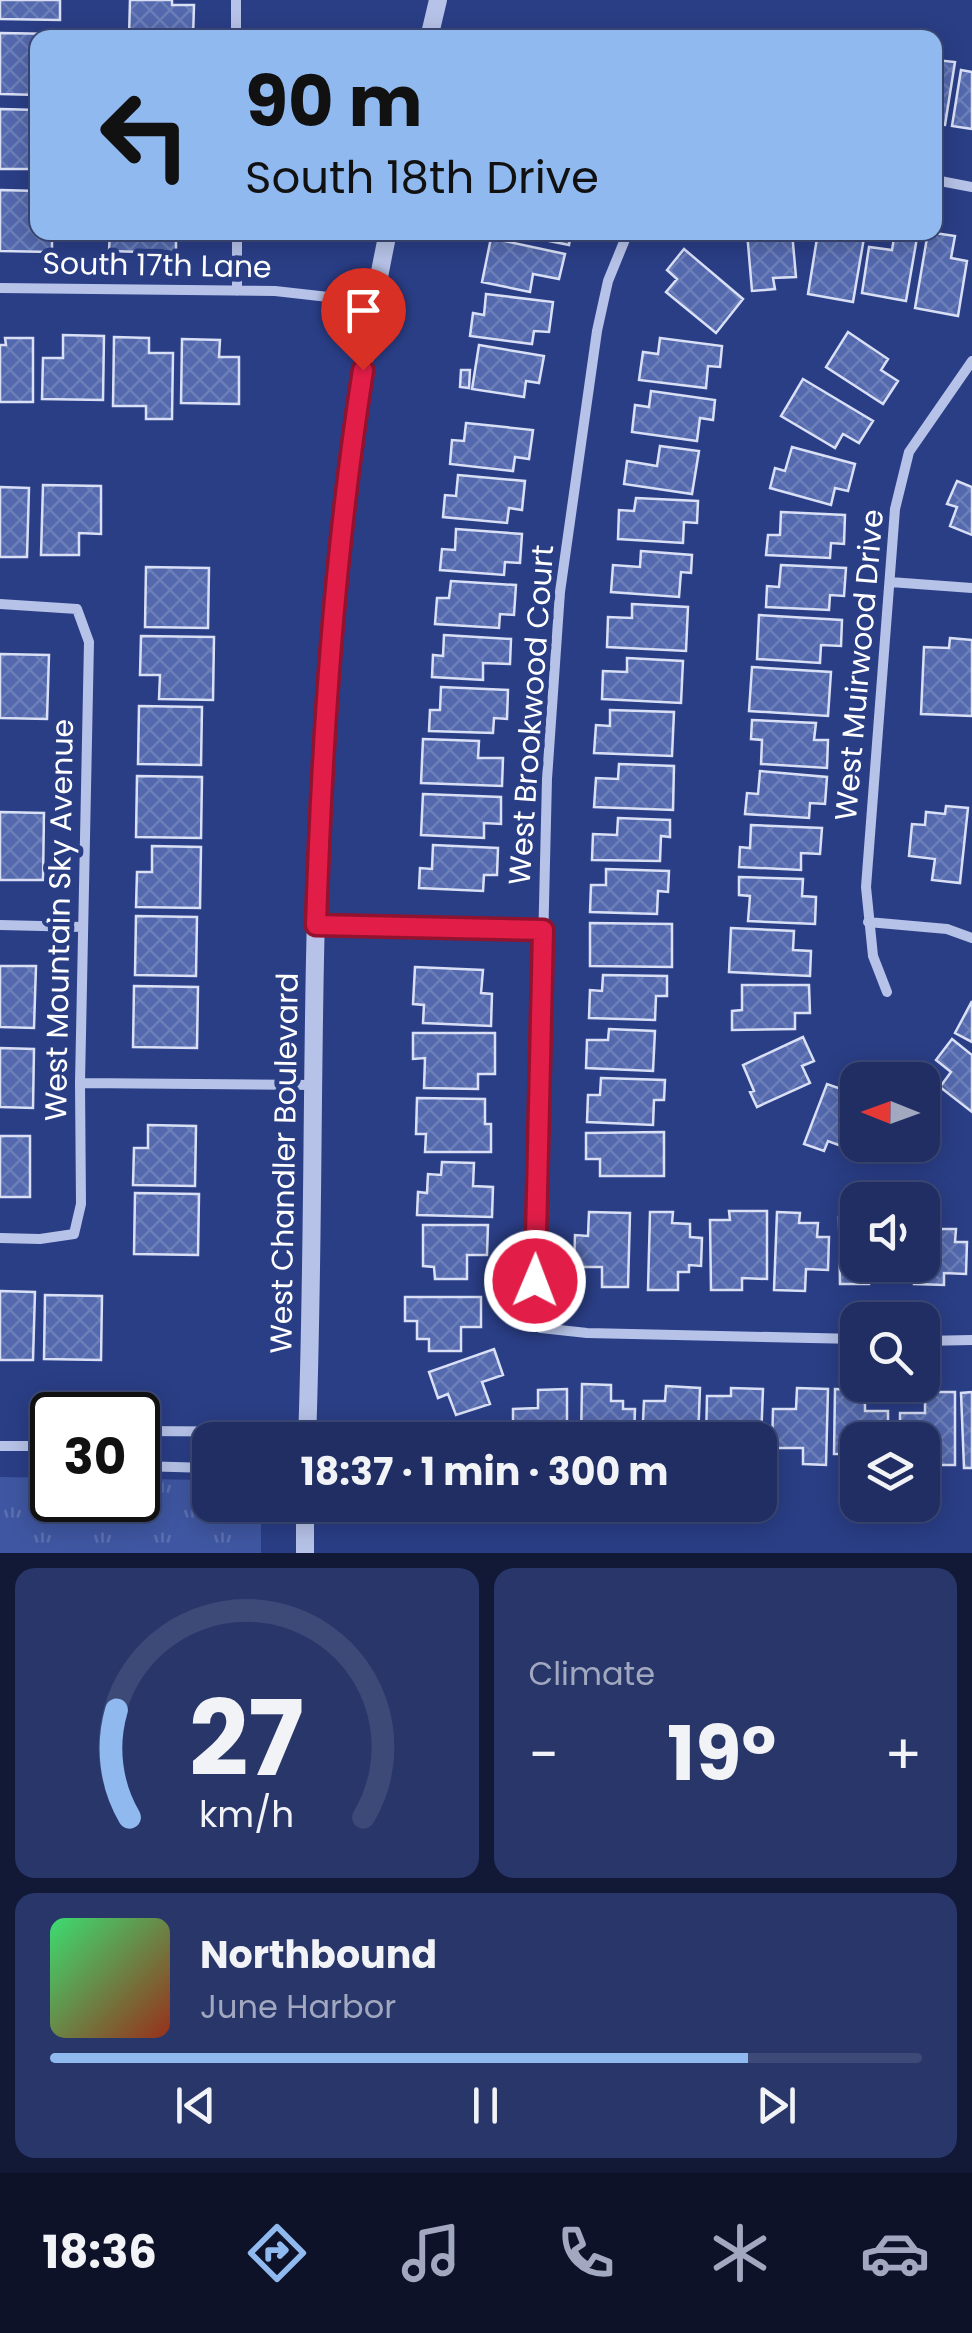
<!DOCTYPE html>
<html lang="en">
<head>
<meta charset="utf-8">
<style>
  :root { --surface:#202e64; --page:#28366a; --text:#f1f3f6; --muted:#a2a8bf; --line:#3d4a78; --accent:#90b9f0 }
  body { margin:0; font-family:Poppins,sans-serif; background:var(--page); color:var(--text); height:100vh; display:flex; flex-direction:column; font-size:38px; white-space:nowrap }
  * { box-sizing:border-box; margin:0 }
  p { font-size:32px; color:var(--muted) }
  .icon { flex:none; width:55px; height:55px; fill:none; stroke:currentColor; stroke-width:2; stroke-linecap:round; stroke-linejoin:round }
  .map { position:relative; height:1553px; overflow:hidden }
  .sheet { display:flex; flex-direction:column; gap:15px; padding:15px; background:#121937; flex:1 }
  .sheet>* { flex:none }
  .guide { position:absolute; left:30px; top:30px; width:912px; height:210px; border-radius:20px; box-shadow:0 5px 25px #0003,0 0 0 2px var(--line); background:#90b9f0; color:#111; overflow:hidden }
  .needle { width:65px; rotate:271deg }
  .buttons { position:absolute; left:840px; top:1062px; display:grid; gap:20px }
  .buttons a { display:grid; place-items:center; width:100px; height:100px; border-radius:20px; background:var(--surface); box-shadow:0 5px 25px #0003,0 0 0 2px var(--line); font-size:50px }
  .speed { position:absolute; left:30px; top:1392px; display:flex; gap:20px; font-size:50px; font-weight:700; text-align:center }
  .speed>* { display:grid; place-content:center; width:130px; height:130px; border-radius:50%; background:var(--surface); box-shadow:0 5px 25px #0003,0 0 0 2px var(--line); line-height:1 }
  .speed .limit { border:5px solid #111; border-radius:15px; background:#fff; color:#111 }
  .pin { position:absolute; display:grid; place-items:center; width:85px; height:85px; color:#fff; margin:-102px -42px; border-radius:50% 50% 50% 0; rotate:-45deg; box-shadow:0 0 10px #0007 }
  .pin .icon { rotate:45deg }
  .me { position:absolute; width:110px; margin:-55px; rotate:1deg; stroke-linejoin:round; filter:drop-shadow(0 0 8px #0008) }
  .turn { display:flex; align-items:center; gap:35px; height:210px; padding:0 50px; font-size:45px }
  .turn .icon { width:130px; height:130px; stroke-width:2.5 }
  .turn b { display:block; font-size:70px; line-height:85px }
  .big { font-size:75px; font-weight:700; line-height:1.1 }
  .sheet .card { flex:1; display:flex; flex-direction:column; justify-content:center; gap:15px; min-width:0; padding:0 35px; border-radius:20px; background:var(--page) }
  .sheet .dial { align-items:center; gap:0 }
  .dial svg { height:260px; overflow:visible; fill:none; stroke:var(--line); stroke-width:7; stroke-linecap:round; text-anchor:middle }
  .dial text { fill:var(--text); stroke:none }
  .song { display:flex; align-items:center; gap:30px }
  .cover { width:120px; height:120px; border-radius:15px; background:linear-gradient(135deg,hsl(140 70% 55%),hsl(10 70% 35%)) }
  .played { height:10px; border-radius:5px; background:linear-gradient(90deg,var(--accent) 80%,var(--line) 80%) }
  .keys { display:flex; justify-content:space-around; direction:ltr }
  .heat { display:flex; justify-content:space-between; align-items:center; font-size:55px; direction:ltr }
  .sheet .tiles { flex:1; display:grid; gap:15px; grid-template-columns:1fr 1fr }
  .card:last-child { grid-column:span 2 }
  .trip { position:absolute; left:192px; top:1422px; width:585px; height:100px; border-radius:20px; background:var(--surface); box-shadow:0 5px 25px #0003,0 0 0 2px var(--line); font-weight:700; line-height:100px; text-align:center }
  .tab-bar { display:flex; height:160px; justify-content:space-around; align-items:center; background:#0d1228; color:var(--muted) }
  .tab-bar .icon { width:70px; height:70px }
  .tab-bar .on { color:var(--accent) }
  .tab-bar b { font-size:45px; color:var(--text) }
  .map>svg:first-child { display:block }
  .park { fill:url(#park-tufts) }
  .building { fill:url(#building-cross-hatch); stroke:#d9e0f6; stroke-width:2.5 }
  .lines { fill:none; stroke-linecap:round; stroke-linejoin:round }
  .minor { stroke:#b6c2e7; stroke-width:10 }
  .tertiary { stroke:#b6c2e7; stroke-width:18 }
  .route-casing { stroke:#92132f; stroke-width:25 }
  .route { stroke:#e11d48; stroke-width:18 }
  .labels { text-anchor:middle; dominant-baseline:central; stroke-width:10; stroke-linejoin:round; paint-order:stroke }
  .street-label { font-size:30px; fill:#fff; stroke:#2a3e86 }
</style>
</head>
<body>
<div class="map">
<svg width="972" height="1553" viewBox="0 0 972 1553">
  <defs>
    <pattern id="park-tufts" width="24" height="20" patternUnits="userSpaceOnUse" patternTransform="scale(2.5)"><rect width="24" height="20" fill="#3f57a2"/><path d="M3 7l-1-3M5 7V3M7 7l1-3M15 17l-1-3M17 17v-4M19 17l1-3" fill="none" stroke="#5c70b0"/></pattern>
    <pattern id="building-cross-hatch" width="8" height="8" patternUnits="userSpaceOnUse" patternTransform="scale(2.5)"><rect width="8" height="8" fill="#5368ad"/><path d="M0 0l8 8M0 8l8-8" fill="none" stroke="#6d7fb9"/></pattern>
  </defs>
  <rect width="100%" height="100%" fill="#2a3e86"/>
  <path class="park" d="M0,1477L52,1478V1500H138V1479L210,1480V1505H261V1553H0Z"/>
  <path class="building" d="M0,0H60V20L0,19Z
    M130,0H172V5H194L193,38H129Z
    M749,31L770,32L769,38H748Z
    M0,33L58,34V38H38V95L0,94Z
    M936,60L955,62L945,125L935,124Z
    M961,70L972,72V129L952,126Z
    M0,109L38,110V169H0Z
    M0,190L38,191V232H52V252L0,251Z
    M110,232H191L176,233V253L109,251Z
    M505,232H571L569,245Z
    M747,232H792L796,277L773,278L775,289L752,291Z
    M818,232L835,235V232H865L853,302L808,294Z
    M895,232H918L906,301L862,293L869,247L892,250Z
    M928,232L955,236L951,258L967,261L958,316L915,308Z
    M491,238L565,254L559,279L533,274L530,292L482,282Z
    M684,249L743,299L716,333L666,292L677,279L667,270Z
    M486,294L553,302L549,332L534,331L532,344L470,336L473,313L484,315Z
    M848,332L888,359L881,370L898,381L883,404L826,367Z
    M63,335L104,336L103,400L42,399L43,358H63Z
    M114,337L149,338V353H173L172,419H146V406H113Z
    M5,338H33V402H0V345H6Z
    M660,338L722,346L720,367L708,366L706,388L639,380L643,352L658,354Z
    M182,339L220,340L219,357H239V404L181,403Z
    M479,345L544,356L539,383L526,381L524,397L472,389Z
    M461,370H470L469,388L460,387Z
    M803,379L873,421L859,443L843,434L835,448L781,416Z
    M651,391L715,400L713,420L700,418L697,441L632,432L635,405L649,407Z
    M466,423L533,430L529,459L515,457L513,471L450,464L452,440L464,441Z
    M660,446L699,451L692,494L624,484L627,461L657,466Z
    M792,447L855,464L848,491L835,488L831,505L770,488L775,468L785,471Z
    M458,475L525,481L522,510L509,508L507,523L443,517L445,495L456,496Z
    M957,481L972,487V535L950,526L957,507L947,504Z
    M43,485L101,486V534L79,533V555H41Z
    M0,487L29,488L27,557H0Z
    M636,498L698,501L697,523L684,522L683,543L618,539L619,510L634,511Z
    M781,512L845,515L844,544L831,543L830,558L766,555L768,535H780Z
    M456,529L522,534L520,563L505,562L504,575L440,570L442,549L455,550Z
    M641,551L692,555L691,573L681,572L679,597L611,592L613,565L640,567Z
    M781,565L846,568L844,596L830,595L829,610L766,607L767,586L779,587Z
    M146,567L209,568L208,628L145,627Z
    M451,581L516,585L514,615L500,614L499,628L435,624L437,598H449Z
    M632,604L688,607L686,651L607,647L608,617L632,618Z
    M759,615L842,620L841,646L821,645L820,663L757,659Z
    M444,635L511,639L510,664L483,663V680L432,677L433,655L443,656Z
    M141,636L214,637L213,700L159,699L160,675H140Z
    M950,638L972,640V716L921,714L924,647L949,648Z
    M0,654L49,655L47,719L0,718Z
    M627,658L683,661L681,703L602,699L603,671L627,672Z
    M752,667L831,672L828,716L749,711Z
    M441,687L508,690L507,719L494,718L493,733L429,731L430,710H440Z
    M139,706L202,707L201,765L138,764Z
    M610,710L674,712L672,756L594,753L596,725L610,726Z
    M752,720L816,723L814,740H828L827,768L761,764L762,740L751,739Z
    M423,739L479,741L478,758H503L502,786L421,783Z
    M619,764L674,766L673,810L594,807L596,778L618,779Z
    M760,771L827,777L825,804L810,803L809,818L745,814L747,793L758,794Z
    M137,776L202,777L201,838L136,837Z
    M423,794L501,797V824L484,823V838L421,835Z
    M946,806L968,808L960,883L932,880L935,859L909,856L912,824L925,825L926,812L945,814Z
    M0,812L44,813L43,880H0Z
    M618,818L670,820V837L661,836L660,861L592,860L593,834L617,835Z
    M751,825L822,828L820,854L801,853V870L739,867L740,847L750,848Z
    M433,845L498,848L497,875H484L483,891L419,888L420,868L432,869Z
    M152,846L201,847L200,908L136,907L137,872H152Z
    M606,869L669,871L668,892L658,891L657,914L590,912L591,885H606Z
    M739,877L803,879L802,896L816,897L815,924L748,921L750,896L739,895Z
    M136,916L197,917L196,976L135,975Z
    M590,923L672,924V967L590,966Z
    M731,928L794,931L793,950L811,951L810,976L729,972Z
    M0,966H36L34,1028L0,1027Z
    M415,967L483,970L481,993L492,994L491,1026L423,1023L424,1005L413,1004Z
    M603,975L667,976V996H656L655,1020L589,1018L590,990L602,991Z
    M742,985H809L810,1013H795V1029L732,1030V1011L742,1010Z
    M134,986L198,987L197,1048L133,1047Z
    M972,1001V1042L955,1033Z
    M609,1029L655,1031L653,1071L586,1068L587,1040H608Z
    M413,1033H495V1074H478V1089L424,1088L425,1058L413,1059Z
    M803,1037L814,1061L802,1066L810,1083L757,1107L750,1092L754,1091L743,1065Z
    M952,1039L972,1055V1112L940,1087L951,1072L936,1060Z
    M0,1048L34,1049L33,1108L0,1107Z
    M920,1072L922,1080H894Z
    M846,1076L858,1081V1127L849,1149L828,1141L824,1151L804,1144L827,1084L841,1089Z
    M601,1078L665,1080L664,1100H654L653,1125L587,1122L588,1095H600Z
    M922,1080L937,1132L922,1137Z
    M417,1098L485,1099V1124H491V1152H425L426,1134H416Z
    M148,1125L196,1126L195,1186L133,1185L134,1148H148Z
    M664,1132V1176H600V1159H586V1133Z
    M0,1136H30V1197H0Z
    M896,1145H918L919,1149L899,1155Z
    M442,1162L474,1163L473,1186L493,1187L492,1217L417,1215L418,1192L427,1193L428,1174L441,1175Z
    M135,1193L199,1194L198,1255L134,1254Z
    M729,1211H767V1279L742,1278V1290H711L710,1220H730Z
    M589,1212L630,1213L628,1287H602V1267H574L575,1235L588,1236Z
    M650,1212H673L672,1223L690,1224V1237L702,1238L701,1266L689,1265V1272H678V1290H648Z
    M777,1212L800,1213L799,1223H818L817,1237H829L828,1270L806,1269L805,1291L774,1290Z
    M839,1217H858V1265H895V1272H869V1284H840Z
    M922,1217L938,1218L937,1229H956L955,1242H967L966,1274L944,1273V1285L914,1284V1265H922Z
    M423,1225H488L487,1255H467V1279H435L434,1267L423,1266Z
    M0,1291L35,1292L33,1360H0Z
    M45,1295L102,1296L101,1360L44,1359Z
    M405,1297H481V1327H461V1351H429V1339H417V1321H405Z
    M494,1349L503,1375L482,1382L490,1404L456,1415L448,1394L438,1398L429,1372Z
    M582,1384L611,1385V1401H623V1409H635L634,1436H622V1440H581Z
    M666,1386L700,1388L698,1440H642L644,1401H665Z
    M731,1388L763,1389L760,1466V1440H706L707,1396H731Z
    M797,1388L828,1389L826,1465L803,1464V1448H772L773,1409H796Z
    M567,1389V1440H513V1409L538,1408V1390Z
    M835,1389L865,1390V1411H888V1440H858V1454H834Z
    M925,1392H955V1465H929V1458H922V1440H900V1413H925Z
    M972,1392V1468H964L961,1393Z"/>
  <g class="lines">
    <path class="minor" d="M236,0V38
      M935,180L972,187
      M237,232V291
      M628,232L608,281L597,331L560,592L547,779L535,1281L541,1328L587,1333L858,1339
      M0,288L275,291L373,302
      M890,582L972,588
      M0,604L77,609L89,642L80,1083L81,1204L74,1234L40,1239L0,1238
      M868,922L947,929L972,938
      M0,925L83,927
      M316,925L543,930
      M887,992L873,956L866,887L895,509L909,452L972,361
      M80,1083L312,1085
      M922,1341L972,1340
      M138,1431L307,1432
      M0,1446H52
      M138,1466L210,1468"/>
    <path class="tertiary" d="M429,38L438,0
      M307,1440C315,1220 310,1000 321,781C330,597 350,413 388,232
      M305,1553V1505"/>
  </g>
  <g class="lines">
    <defs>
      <path id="route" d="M363,370C334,555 322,738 316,925L543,930L535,1281"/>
    </defs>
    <use href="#route" class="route-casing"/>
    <use href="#route" class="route"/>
  </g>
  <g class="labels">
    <g class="street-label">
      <text transform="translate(157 265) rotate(1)">South 17th Lane</text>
      <text transform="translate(859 665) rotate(-85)">West Muirwood Drive</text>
      <text transform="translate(531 715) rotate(-86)">West Brookwood Court</text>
      <text transform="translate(59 920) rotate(-89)">West Mountain Sky Avenue</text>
      <text transform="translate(284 1163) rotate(-89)">West Chandler Boulevard</text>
    </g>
  </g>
</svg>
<div class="buttons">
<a><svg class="needle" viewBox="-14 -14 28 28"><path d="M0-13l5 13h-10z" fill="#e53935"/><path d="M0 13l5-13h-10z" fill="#a2a8bf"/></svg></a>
<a><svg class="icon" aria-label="sound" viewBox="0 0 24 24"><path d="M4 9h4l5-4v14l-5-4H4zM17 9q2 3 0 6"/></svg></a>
<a><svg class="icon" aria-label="search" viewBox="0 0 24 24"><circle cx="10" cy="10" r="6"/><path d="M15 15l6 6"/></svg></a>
<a><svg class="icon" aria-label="layers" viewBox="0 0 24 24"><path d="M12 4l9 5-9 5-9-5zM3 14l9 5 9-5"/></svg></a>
</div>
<div class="speed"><div class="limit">30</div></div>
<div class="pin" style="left:363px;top:370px;background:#d93025"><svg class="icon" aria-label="arrive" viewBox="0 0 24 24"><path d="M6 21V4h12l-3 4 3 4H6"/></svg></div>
<svg class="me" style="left:535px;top:1281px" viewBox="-20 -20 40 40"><circle r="17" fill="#e11d48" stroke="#fff" stroke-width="3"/><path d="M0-11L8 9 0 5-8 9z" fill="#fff"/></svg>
<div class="trip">18:37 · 1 min · 300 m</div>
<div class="guide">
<div class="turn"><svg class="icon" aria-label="left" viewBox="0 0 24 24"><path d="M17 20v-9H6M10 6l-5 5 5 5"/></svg><div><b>90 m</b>South 18th Drive</div></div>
</div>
</div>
<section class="sheet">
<div class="tiles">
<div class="card dial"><svg viewBox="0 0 100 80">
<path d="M14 69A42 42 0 1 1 86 69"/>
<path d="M14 69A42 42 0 0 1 10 36" stroke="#90b9f0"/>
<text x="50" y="56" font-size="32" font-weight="700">27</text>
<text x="50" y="72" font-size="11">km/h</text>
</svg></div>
<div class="card"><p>Climate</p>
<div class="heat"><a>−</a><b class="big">19°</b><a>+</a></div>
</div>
<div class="card">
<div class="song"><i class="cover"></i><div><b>Northbound</b><p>June Harbor</p></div></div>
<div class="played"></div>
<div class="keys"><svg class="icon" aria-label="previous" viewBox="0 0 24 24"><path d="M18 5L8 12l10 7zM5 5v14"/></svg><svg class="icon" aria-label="pause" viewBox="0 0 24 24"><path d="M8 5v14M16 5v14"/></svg><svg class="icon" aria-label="next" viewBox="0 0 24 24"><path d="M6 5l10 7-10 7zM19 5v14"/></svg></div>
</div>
</div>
</section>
<nav class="tab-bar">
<b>18:36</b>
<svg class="icon on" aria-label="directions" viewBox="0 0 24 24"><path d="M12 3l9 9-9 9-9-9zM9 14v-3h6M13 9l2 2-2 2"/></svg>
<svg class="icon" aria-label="music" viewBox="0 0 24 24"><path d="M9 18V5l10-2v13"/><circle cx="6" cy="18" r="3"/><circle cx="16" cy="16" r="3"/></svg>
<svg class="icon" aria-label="phone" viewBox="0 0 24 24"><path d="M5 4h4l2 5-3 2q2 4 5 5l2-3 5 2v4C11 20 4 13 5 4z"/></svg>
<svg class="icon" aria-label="climate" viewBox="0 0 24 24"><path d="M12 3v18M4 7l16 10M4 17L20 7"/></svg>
<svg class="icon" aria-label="car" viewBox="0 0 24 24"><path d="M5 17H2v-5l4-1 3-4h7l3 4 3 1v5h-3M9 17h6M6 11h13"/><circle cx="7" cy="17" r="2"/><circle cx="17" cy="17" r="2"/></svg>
</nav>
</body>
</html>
